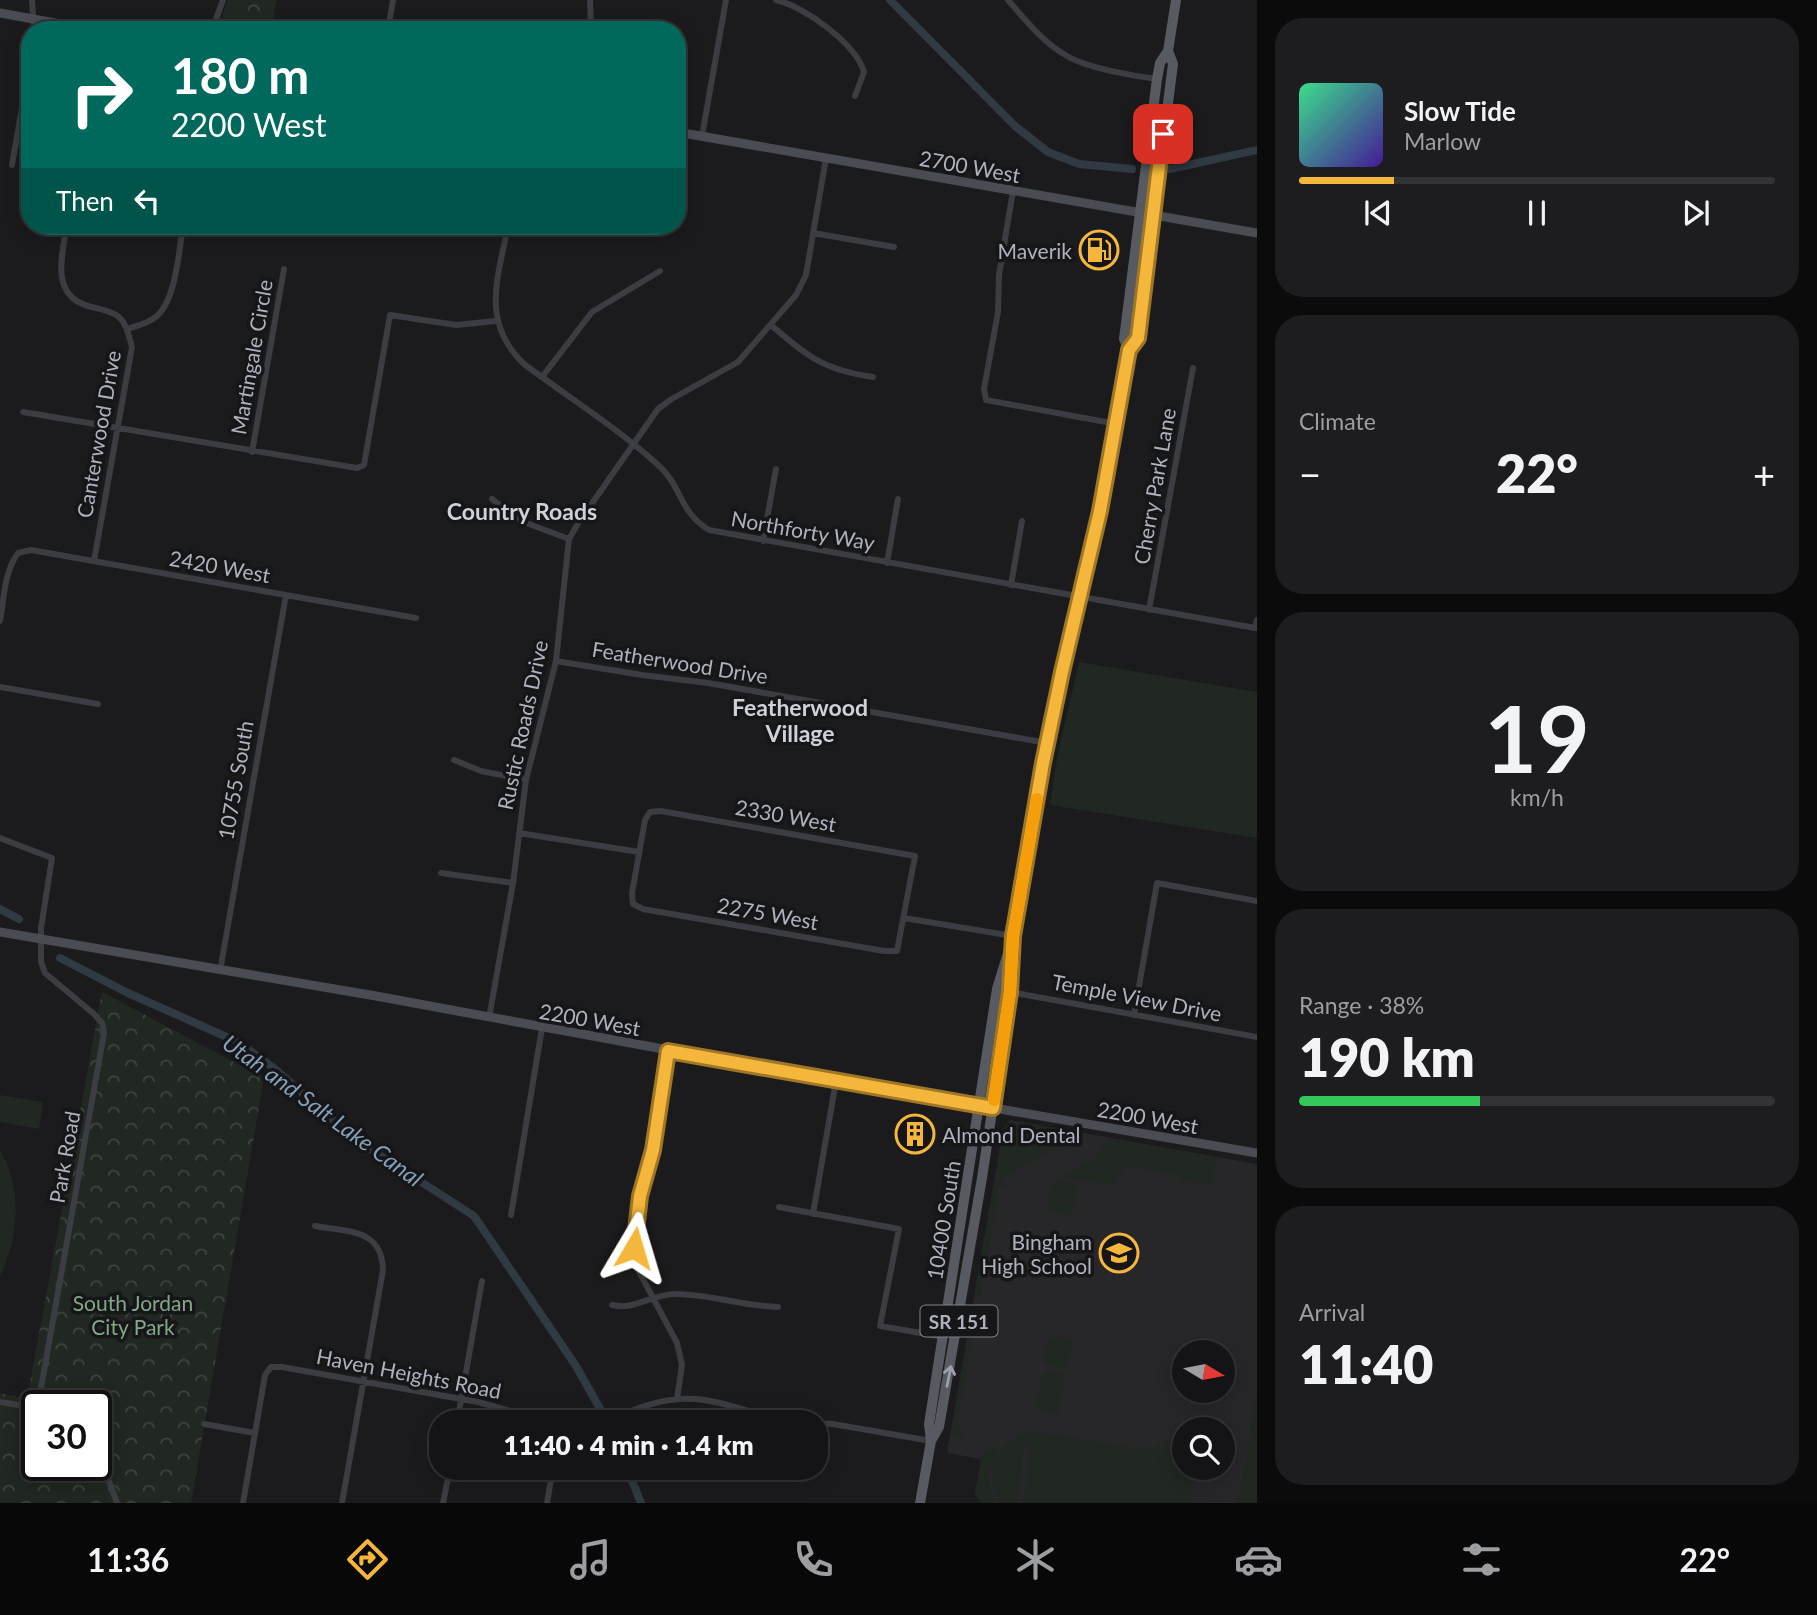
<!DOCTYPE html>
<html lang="en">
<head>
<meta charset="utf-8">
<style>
  :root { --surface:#141416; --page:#1d1d1f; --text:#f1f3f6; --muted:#9d9ea1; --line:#333335; --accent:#f5b73b }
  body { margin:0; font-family:Lato,sans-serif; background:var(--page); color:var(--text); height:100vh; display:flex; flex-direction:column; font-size:26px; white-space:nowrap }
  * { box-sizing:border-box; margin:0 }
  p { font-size:23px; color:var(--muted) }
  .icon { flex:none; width:38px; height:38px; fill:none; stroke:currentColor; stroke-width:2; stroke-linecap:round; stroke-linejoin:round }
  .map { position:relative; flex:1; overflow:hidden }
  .drawer { display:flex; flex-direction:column; gap:18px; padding:18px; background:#0b0b0c; width:560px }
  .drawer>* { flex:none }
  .banner { position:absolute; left:21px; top:21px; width:665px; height:214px; border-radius:28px; box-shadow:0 4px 18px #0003,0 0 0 2px var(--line); background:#00695c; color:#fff; overflow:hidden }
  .needle { width:46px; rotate:100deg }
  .buttons { position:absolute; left:1172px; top:1340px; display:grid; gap:14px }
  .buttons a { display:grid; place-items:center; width:63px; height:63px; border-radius:50%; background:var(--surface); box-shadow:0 4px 18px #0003,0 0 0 2px var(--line); font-size:35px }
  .speed { position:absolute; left:21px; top:1390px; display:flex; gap:14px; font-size:35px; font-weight:700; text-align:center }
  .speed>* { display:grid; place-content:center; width:91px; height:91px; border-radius:50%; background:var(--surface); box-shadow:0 4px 18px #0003,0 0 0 2px var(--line); line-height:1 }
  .speed .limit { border:4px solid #111; border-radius:10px; background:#fff; color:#111 }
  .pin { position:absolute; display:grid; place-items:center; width:60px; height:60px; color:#fff; margin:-30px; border-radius:14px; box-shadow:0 4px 10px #0006 }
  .me { position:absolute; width:77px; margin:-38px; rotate:7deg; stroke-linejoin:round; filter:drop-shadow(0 0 5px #0008) }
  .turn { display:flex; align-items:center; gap:24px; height:147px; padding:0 35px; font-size:32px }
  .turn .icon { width:91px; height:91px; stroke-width:2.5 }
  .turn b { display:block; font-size:49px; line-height:60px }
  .then { display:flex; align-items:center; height:66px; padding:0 35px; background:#0003; gap:14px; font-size:26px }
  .big { font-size:52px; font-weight:800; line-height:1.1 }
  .drawer .widget { flex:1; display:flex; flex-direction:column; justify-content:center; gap:10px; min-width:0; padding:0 24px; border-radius:28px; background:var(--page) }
  .drawer .dial { align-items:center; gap:0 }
  .dial b { font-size:91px; line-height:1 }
  .song { display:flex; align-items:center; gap:21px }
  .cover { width:84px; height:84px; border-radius:10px; background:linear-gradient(135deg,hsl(150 70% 55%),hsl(260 70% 35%)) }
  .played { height:7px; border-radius:4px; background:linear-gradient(90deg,var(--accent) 20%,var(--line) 20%) }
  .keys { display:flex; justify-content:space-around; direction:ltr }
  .heat { display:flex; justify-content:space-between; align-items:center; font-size:38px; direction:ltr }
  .charge { height:10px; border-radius:5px; background:linear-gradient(90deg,#34c759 38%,var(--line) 0) }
  .trip { position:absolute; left:429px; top:1410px; width:399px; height:70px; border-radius:28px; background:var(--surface); box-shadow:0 4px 18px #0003,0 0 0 2px var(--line); font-weight:800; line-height:70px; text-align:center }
  .dock { display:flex; height:112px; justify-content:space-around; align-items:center; background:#080809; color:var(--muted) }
  .dock .icon { width:49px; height:49px }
  .dock .on { color:var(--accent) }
  .dock b { font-size:32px; color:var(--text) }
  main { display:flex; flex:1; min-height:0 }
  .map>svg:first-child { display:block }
  .built { fill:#27272a; fill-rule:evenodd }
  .grass { fill:#202821 }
  .park { fill:url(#park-crowns); fill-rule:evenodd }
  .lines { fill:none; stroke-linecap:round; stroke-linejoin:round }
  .canal { stroke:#303a42; stroke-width:8 }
  .street { stroke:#3b3d42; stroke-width:6 }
  .secondary { stroke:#494c52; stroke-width:9 }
  .primary { stroke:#575a61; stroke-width:10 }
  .oneway { stroke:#9ca0ab }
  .route-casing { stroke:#9f7726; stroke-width:18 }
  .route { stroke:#f5b73b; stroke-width:12 }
  .slow { stroke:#f59e0b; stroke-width:12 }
  .labels { text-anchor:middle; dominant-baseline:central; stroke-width:7; stroke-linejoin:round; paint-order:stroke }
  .shield { fill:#161618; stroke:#80838c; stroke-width:2 }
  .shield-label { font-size:19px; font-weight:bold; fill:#adb2bd }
  .street-label { font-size:21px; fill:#adb2bd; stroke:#161618 }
  .poi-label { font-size:21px; fill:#adb2bd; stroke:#161618; text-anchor:end }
  .park-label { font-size:21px; fill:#84a787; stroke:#161618 }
  .neighbourhood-label { font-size:23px; font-weight:bold; fill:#ced1d8; stroke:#161618 }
  .water-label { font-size:23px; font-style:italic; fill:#849fb7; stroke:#161618 }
</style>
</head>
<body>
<main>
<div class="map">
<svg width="1257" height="1503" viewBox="0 0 1257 1503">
  <defs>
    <pattern id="park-crowns" width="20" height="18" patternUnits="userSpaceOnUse" patternTransform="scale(1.75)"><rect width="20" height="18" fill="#202821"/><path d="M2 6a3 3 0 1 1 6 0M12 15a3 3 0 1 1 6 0" fill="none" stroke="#3e453f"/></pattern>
  </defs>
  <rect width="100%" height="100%" fill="#1b1b1d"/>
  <path class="built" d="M1010,1120L1257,1164V1503H981L975,1494L981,1459L947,1453L1003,1130ZM1185,1353H1223V1391H1185ZM1185,1430H1223V1468H1185Z"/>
  <path class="grass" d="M1079,662L1257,692V838L1050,805L1057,758Z
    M0,1095L43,1102L39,1129L0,1122Z
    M1010,1120L1074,1132L1072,1140L1001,1178L995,1177L1003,1130Z
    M1107,1138L1217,1157L1212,1185L1181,1180V1175L1123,1166L1121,1177L1115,1179L1114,1185L1059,1177C1078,1167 1100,1160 1107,1138Z
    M0,1150C24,1191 18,1236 0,1277Z
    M995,1179H1003L1006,1184L1005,1189L999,1188L981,1294L987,1296L985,1298L975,1294V1290Z
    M1056,1180L1078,1184L1073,1209L1069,1215L1047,1211L1051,1186Z
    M970,1329L980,1331L973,1333L956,1428L964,1429L961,1437L953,1435L951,1431Z
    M1059,1337L1072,1339L1067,1369L1043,1364L1047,1341Z
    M1044,1370L1065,1374L1058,1414L1035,1409L1038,1392H1044L1045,1389L1039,1388Z
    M1257,1393V1503H1237L1252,1435L1249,1434Z
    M1031,1431L1150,1450L1158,1442V1451L1163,1452L1165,1440L1185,1443V1468H1189L1192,1503H1023L1031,1449L1023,1447L1018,1503H1000C982,1470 997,1441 1031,1431Z
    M999,1444L988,1474L991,1493L996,1503H981L975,1494L982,1455Z"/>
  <path class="park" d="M228,0H276L271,30H217Z
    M102,992L264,1078L191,1503H0V1393L27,1399ZM37,1405H96V1465H37Z"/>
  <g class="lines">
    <path class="canal" d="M890,0L1015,126L1048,152L1079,164L1132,169
      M1170,169L1257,150
      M0,909L19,919
      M60,958L128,993L238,1042L275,1069L356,1140L474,1216L576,1366L608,1423
      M627,1468L641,1503"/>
    <path class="street" d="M32,0L34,30
      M590,0L591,30
      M776,0C804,6 856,44 864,72L855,96
      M1008,0C1026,21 1044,43 1067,56C1087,68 1133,76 1157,79
      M212,30L223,0
      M388,30L393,0
      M702,136L726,0
      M12,165L30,62
      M1013,191L999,275L998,312L984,389L986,400L1117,424
      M67,226C62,254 50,295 88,306C98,309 110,310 119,317C127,324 129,337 132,347L94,561
      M508,226C498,278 480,322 524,364C568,397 616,427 657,464C682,485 678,511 709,530L1255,628L1257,620
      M813,233L894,247
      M771,325C808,357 824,370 873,377
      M127,329C137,326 149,323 157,316C176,299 179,251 183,226
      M542,377L592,312L660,271
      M23,412L357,468L364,465L390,315L456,325L496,321
      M252,452L284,269
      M492,499L521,521L569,539
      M763,541L776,469
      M887,563L898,499
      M1011,585L1022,521
      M1149,610L1193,368
      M0,621C4,599 4,572 18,553L31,550L416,618
      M556,661L642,675L708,683L1047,743
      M0,687L98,704
      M454,760L481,771L526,780
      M661,811L915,856L897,951H884L643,909L633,904L632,893L645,820L650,812Z
      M519,833L639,852
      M0,838L52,858L41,928V962L45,973L94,1014L102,1023L104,1033L38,1405
      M441,873L513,883
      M904,918L1013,936
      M220,971L286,595
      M1010,992L1257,1037
      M1134,1015L1157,883L1257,901
      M489,1018L513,883L526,780L556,661L569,539L579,522L658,409L670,400L738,362L796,295L806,275L826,158
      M668,1051L653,1150L640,1196L634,1248V1262L677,1343L682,1365L677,1399
      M779,1207L899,1229L880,1326L944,1337
      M813,1214L836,1081
      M511,1215L542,1028
      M315,1226C347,1232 382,1228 383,1270L342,1503
      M612,1305C633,1311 652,1294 675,1294C709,1294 743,1306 778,1307
      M0,1402L37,1408
      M457,1423L482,1281
      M605,1423C636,1407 669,1395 704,1400C738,1405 768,1420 804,1423
      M816,1423L833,1424L931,1441
      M204,1424L255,1433
      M96,1446L117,1503
      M243,1503L265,1375L271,1367H282L478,1402L521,1414L538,1423
      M443,1503L450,1468
      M547,1503L553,1468"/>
    <path class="secondary" d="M0,13L93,30
      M677,132L1257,233
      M0,932L376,996L836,1081L1257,1153"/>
    <path class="primary" d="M1129,350L1138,338L1141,313L1173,64L1168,51
      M931,1441L939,1427L982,1178L1010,992L1013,936L1043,763L1100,511L1128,359L1129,350L1124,339L1157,79L1160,63L1168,51L1176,0
      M920,1503L931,1441L929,1424L997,989L1008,953"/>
  </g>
  <defs><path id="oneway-shaft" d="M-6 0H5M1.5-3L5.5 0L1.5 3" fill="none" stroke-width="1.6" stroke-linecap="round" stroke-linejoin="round" transform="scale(1.75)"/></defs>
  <use class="oneway" href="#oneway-shaft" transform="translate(949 1376) rotate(-79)"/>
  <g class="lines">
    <defs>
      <path id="route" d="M634,1248L640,1196L653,1150L668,1051L993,1108L1010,992L1013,936L1043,763L1062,672L1100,511L1129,350L1138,338L1163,134"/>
    </defs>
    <use href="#route" class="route-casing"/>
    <use href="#route" class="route"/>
    <path class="slow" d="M994,1100L1010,992L1013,936L1037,799"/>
  </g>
  <defs>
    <symbol id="fuel-ring" viewBox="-11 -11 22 22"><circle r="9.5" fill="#161618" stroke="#f5b73b" stroke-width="1.5"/><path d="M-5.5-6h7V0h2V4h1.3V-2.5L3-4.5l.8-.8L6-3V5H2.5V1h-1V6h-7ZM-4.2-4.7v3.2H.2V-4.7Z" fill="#f5b73b"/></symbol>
    <symbol id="building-ring" viewBox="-11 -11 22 22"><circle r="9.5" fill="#161618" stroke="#f5b73b" stroke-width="1.5"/><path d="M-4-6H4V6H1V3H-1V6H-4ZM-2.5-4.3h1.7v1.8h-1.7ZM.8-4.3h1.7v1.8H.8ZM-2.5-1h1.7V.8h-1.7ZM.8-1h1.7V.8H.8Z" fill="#f5b73b"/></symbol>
    <symbol id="school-ring" viewBox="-11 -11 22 22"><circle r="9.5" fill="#161618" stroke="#f5b73b" stroke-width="1.5"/><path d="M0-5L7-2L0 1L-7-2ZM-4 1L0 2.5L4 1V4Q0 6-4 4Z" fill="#f5b73b"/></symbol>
  </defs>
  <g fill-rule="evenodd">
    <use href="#fuel-ring" x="1077" y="228" width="44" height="44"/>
    <use href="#building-ring" x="893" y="1112" width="44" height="44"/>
    <use href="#school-ring" x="1097" y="1231" width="44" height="44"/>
  </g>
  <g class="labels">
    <rect class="shield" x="920.5" y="1305.5" width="77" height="31" rx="5"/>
    <g class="shield-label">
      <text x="959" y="1321">SR 151</text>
    </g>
    <g class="street-label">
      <text transform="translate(970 166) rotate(10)">2700 West</text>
      <text transform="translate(251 357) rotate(-80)">Martingale Circle</text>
      <text transform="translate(98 434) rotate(-80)">Canterwood Drive</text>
      <text transform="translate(1154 486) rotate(-80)">Cherry Park Lane</text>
      <text transform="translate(803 530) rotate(10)">Northforty Way</text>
      <text transform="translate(220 566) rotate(10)">2420 West</text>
      <text transform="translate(680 662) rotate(9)">Featherwood Drive</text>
      <text transform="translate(522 725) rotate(-78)">Rustic Roads Drive</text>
      <text transform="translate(235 780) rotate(-80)">10755 South</text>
      <text transform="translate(786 815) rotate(10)">2330 West</text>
      <text transform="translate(768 913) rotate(10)">2275 West</text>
      <text transform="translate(1137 997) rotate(11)">Temple View Drive</text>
      <text transform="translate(590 1019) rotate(10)">2200 West</text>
      <text transform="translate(1148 1117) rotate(10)">2200 West</text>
      <text transform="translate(64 1157) rotate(-80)">Park Road</text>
      <text transform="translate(943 1220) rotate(-81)">10400 South</text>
      <text transform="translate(409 1373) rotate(11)">Haven Heights Road</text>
    </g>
    <g class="poi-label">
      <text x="1072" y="250">Maverik</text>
      <text x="942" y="1134" text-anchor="start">Almond Dental</text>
      <text x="1092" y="1241">Bingham<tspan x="1092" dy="24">High School</tspan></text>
    </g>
    <g class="park-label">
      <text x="133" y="1302">South Jordan<tspan x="133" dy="24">City Park</tspan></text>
    </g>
    <g class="neighbourhood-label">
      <text x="522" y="511">Country Roads</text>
      <text x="800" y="707">Featherwood<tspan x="800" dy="26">Village</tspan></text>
    </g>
    <g class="water-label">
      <text transform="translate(323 1110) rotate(36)">Utah and Salt Lake Canal</text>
    </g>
  </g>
</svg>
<div class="buttons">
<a><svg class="needle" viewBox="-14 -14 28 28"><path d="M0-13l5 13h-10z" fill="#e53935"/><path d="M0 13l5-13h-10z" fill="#9d9ea1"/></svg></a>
<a><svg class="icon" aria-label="search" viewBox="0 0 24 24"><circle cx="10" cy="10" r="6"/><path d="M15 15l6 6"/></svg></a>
</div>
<div class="speed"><div class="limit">30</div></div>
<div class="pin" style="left:1163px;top:134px;background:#d93025"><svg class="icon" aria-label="arrive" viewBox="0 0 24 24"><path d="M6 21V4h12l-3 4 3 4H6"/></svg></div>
<svg class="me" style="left:634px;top:1248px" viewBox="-20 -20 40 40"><path d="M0-17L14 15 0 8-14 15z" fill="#f5b73b" stroke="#fff" stroke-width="4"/></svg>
<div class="trip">11:40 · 4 min · 1.4 km</div>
<div class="banner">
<div class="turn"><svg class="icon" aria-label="right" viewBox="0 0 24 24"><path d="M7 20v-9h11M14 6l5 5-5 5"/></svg><div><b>180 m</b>2200 West</div></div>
<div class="then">Then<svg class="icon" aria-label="left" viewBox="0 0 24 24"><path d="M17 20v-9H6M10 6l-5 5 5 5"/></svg></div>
</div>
</div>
<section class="drawer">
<div class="widget">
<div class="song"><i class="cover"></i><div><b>Slow Tide</b><p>Marlow</p></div></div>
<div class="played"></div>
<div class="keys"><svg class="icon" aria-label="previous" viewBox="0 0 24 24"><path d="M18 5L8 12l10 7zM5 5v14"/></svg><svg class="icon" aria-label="pause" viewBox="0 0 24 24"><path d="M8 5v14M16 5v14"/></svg><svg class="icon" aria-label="next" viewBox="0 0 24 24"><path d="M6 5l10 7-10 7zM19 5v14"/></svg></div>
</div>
<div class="widget"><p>Climate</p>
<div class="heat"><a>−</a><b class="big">22°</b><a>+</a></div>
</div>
<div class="widget dial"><b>19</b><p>km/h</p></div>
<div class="widget"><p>Range · 38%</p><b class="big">190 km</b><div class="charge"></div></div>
<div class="widget"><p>Arrival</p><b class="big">11:40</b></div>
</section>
</main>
<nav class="dock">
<b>11:36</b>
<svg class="icon on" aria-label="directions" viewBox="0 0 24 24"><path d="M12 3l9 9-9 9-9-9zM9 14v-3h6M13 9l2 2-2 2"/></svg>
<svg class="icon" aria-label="music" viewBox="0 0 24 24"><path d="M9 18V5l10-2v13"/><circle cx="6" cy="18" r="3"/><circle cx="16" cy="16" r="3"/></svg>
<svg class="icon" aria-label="phone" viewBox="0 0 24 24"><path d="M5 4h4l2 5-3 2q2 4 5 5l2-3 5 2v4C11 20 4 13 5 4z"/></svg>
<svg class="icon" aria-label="climate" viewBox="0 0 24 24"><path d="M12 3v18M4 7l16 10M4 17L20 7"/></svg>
<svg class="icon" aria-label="car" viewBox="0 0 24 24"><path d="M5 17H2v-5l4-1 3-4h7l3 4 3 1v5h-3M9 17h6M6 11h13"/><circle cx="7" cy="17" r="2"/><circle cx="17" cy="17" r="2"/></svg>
<svg class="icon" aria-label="filters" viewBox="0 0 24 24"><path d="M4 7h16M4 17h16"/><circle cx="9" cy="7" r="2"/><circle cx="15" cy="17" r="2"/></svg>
<b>22°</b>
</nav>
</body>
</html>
